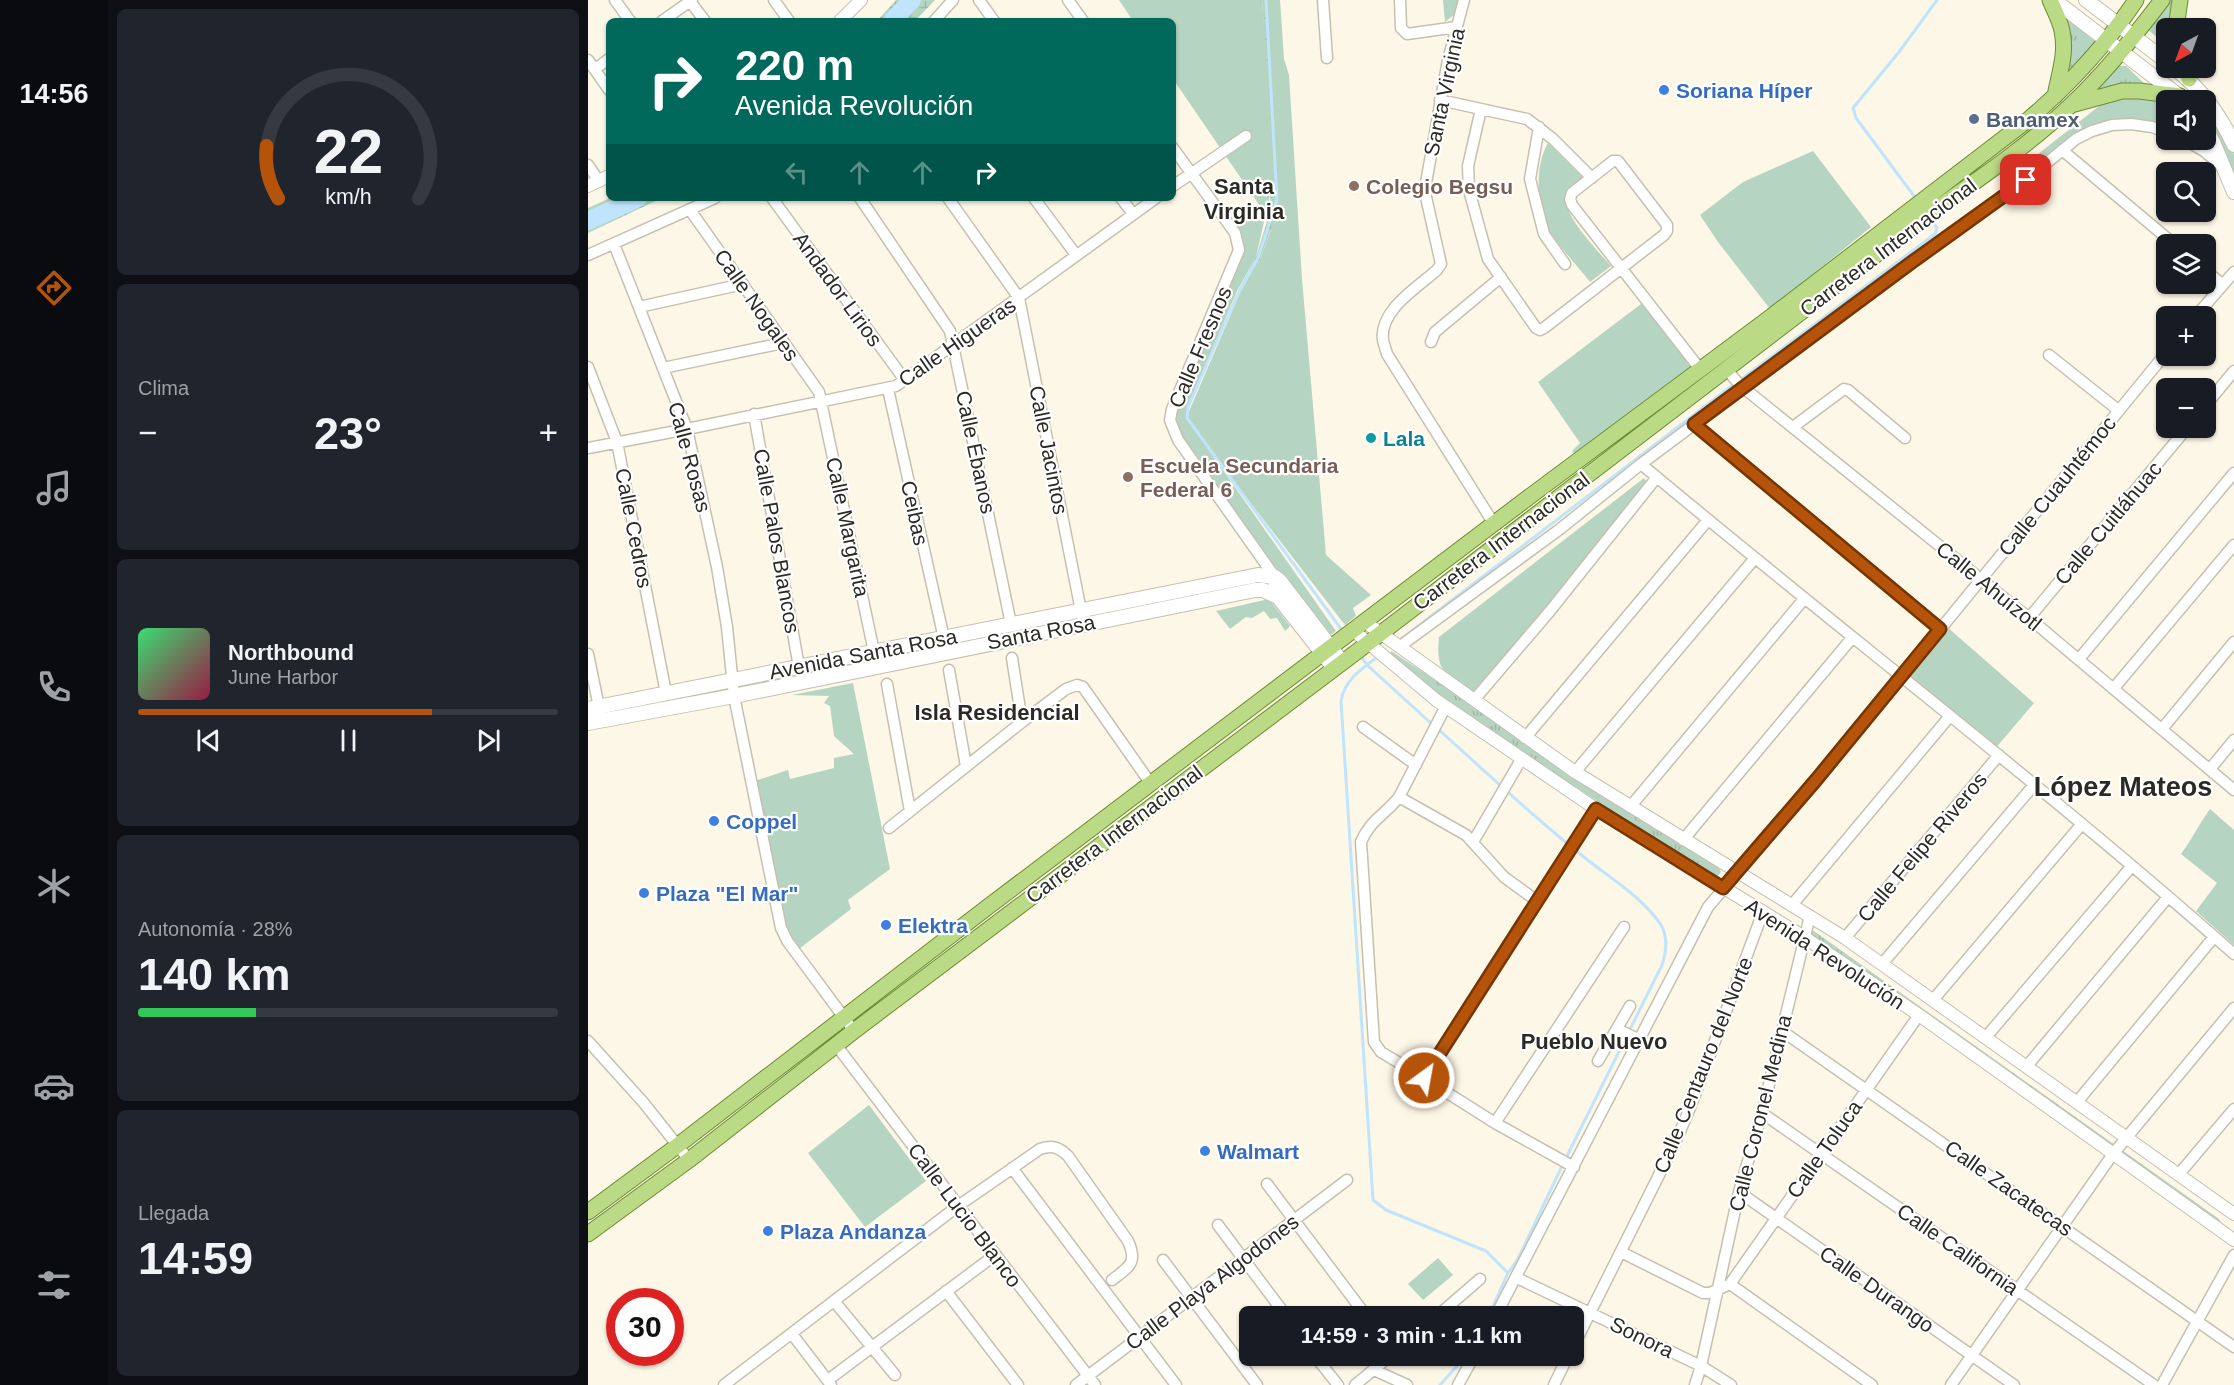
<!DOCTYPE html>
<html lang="es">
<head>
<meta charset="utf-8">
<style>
  :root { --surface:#171b24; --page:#20242c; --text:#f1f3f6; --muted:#9ea1a6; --line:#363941; --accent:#b45309 }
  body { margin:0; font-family:Arial,sans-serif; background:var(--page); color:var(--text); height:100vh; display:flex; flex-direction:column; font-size:22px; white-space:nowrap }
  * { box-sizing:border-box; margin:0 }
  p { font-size:20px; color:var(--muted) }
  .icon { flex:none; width:33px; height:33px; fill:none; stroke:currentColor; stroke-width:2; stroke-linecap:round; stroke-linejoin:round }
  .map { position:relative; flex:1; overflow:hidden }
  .side { display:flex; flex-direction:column; gap:9px; padding:9px; background:#0d0f14; width:480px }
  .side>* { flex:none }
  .banner { position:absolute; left:18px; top:18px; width:570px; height:183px; border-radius:9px; box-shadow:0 2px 4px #0004; background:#00695c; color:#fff; overflow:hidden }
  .needle { width:39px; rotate:221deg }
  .controls { position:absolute; left:1568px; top:18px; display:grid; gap:12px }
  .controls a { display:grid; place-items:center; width:60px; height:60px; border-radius:9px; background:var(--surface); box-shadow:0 2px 4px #0004; font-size:30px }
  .speed { position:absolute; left:18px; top:1288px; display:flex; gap:12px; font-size:30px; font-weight:700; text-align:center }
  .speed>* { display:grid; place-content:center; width:78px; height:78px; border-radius:50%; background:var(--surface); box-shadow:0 2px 4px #0004; line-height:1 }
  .speed .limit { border:9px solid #d22; background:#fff; color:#111 }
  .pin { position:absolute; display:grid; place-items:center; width:51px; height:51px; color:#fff; margin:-26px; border-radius:12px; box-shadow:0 3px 9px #0006 }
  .me { position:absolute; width:66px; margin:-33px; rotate:32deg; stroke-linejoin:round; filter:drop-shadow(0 0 4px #0008) }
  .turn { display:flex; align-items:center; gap:21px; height:126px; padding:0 30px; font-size:27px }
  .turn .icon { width:78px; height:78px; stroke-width:2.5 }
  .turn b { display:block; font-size:42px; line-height:51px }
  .lanes { display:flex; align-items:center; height:57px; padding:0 30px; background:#0003; justify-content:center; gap:30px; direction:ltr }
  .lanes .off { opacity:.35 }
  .big { font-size:45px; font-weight:800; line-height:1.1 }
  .side .tile { flex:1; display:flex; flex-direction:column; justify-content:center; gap:9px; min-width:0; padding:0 21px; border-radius:9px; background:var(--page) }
  .side .dial { align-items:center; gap:0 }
  .dial svg { height:156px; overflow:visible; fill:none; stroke:var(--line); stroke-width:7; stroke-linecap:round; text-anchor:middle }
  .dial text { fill:var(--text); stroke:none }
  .song { display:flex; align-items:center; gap:18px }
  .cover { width:72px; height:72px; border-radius:9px; background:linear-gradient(135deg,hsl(140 70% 55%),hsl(340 70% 35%)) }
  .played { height:6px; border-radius:3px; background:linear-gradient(90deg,var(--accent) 70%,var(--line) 70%) }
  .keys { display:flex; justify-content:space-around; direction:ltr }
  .heat { display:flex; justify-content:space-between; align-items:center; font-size:33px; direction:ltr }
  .charge { height:9px; border-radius:4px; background:linear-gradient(90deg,#34c759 28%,var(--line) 0) }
  .trip { position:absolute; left:651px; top:1306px; width:345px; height:60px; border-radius:9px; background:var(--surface); box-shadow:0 2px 4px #0004; font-weight:800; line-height:60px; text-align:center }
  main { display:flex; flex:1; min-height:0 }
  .tab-bar { display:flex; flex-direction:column; width:108px; justify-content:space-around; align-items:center; background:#090b0e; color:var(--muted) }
  .tab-bar .icon { width:42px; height:42px }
  .tab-bar .on { color:var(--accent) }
  .tab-bar b { font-size:27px; color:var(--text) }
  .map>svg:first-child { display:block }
  .grass { fill:url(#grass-tufts) }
  .wetland { fill:url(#wetland-marsh) }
  .park { fill:#b6d4c2; fill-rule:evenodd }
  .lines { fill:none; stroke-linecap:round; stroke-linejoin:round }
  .stream { stroke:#bfe4fb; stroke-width:3 }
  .river { stroke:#bfe4fb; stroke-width:18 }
  .minor-casing { stroke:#c5c0b0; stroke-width:13 }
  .tertiary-casing { stroke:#c5c0b0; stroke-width:14 }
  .secondary-casing { stroke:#c5c0b0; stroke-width:16 }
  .primary-casing { stroke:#6c8d2f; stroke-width:17 }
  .minor { stroke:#fff; stroke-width:10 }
  .tertiary { stroke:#fff; stroke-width:12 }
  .secondary { stroke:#fff; stroke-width:14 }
  .primary { stroke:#bbda86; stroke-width:15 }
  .route-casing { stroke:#753606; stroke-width:15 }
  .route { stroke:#b45309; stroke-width:10 }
  .shop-dot { fill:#3f7fe0; stroke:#fff; stroke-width:2 }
  .service-dot { fill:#5c6f8a; stroke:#fff; stroke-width:2 }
  .education-dot { fill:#8d6e63; stroke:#fff; stroke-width:2 }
  .culture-dot { fill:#0f9aa8; stroke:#fff; stroke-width:2 }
  .labels { text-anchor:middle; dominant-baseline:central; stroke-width:4.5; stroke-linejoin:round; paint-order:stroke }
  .shop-label { font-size:21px; font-weight:bold; fill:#366cbe; stroke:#fff; text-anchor:start }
  .street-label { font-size:21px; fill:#2c2a24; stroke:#fff }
  .service-label { font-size:21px; font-weight:bold; fill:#4e5e75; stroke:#fff; text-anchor:start }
  .education-label { font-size:21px; font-weight:bold; fill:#785e54; stroke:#fff; text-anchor:start }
  .culture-label { font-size:21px; font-weight:bold; fill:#0d838f; stroke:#fff; text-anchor:start }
  .neighbourhood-label { font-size:22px; font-weight:bold; fill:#2c2a24; stroke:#fff }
  .district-label { font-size:27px; font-weight:bold; fill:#2c2a24; stroke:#fff }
</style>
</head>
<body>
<main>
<nav class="tab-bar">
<b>14:56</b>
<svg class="icon on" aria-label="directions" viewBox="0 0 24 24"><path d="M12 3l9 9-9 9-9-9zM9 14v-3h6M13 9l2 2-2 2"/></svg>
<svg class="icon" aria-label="music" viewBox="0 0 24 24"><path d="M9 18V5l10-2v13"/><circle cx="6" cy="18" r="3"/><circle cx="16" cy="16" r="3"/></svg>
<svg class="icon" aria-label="phone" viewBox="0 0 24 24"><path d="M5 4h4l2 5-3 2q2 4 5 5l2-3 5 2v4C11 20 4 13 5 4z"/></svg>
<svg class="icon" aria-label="climate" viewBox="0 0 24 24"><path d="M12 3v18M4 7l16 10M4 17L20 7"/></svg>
<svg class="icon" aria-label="car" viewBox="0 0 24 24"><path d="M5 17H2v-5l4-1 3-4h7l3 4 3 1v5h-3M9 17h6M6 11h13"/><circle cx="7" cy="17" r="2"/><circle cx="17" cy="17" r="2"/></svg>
<svg class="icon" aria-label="filters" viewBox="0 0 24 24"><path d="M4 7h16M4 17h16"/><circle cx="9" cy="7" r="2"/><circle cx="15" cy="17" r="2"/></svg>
</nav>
<section class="side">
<div class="tile dial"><svg viewBox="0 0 100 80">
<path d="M14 69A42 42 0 1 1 86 69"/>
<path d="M14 69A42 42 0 0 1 8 42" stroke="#b45309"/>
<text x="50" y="56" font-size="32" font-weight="700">22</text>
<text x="50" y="72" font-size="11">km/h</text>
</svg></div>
<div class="tile"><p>Clima</p>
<div class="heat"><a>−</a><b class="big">23°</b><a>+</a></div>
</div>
<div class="tile">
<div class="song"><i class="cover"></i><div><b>Northbound</b><p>June Harbor</p></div></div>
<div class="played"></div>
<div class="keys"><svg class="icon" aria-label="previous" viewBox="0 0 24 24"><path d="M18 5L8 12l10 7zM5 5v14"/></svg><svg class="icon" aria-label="pause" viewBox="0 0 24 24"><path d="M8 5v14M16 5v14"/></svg><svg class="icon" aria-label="next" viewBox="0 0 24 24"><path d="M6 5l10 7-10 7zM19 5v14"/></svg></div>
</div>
<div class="tile"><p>Autonomía · 28%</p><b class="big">140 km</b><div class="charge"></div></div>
<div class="tile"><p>Llegada</p><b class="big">14:59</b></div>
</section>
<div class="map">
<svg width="1646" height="1385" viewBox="0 0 1646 1385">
  <defs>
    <pattern id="grass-tufts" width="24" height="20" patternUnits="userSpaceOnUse" patternTransform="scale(1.5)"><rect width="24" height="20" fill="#b6d4c2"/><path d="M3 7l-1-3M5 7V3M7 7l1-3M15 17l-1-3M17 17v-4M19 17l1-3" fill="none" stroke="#9db6a7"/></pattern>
    <pattern id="wetland-marsh" width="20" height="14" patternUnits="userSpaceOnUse" patternTransform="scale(1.5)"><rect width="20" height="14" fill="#b6d4c2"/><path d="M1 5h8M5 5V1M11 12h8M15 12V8" fill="none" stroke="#9db6a7"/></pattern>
  </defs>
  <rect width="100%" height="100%" fill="#fdf7e7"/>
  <path class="grass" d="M1579,0H1587L1585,28H1578V45L1559,29Z
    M1482,20L1507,39V43L1484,68L1480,67L1482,37L1479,21Z
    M1531,66H1538L1558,85L1508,91Z
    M803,651L1130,866L1133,872L1129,877L1097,858L844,694L802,655Z
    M1223,929L1631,1219L1633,1223L1631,1224L1222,936Z"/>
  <path class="wetland" d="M308,0H347L327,21H289Z
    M674,0H682L693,201L672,260L654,294L650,291L668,257L686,199Z
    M22,198H74L0,233V208Z"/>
  <path class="park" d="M531,0H674L680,77L678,0H692L696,59L701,75L714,279L738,555L783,595L765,608L768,616L757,625L611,436L748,631L741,636L590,440L582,420L651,238L648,222L672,206L585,79V21H545ZM682,195L683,230L672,260L652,293L599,416L600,407L649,291L668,257Z
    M855,0H872L868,13L857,22Z
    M1539,96L1578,101V130L1561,124L1499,130L1442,165L1440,162L1515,103Z
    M1617,104L1646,154V175L1617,119Z
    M960,143L996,179C990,183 980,186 978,194C972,213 1011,252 1023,266L1002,282C991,268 962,236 957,222C948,200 948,163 960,143Z
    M1225,151L1283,227L1182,309L1130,242L1112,215L1155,182Z
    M1053,304L1108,368L991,459L984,451L992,443L950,382Z
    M1056,478L1060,484L887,694C859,674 847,675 851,637Z
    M681,599L702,626L697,631L689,618L682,619L676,611L664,618L658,617L642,629L628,611Z
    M1358,626L1446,703L1406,750L1316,675Z
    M265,683L302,869L260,900L263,909L207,952L200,942L164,782L200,770L202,779L246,768V758L266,754L246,736L242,706L236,703L241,696L204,695Z
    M1622,809L1646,830V945L1608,911L1629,883L1593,854C1604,839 1611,824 1622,809Z
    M281,1105L338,1181L277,1227L220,1153Z
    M850,1258L865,1275L835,1300L820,1284Z"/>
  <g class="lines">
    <path class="stream" d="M678,0L689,200L670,258L650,294L600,407L599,418L756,633
      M1329,200L1268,118L1265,108L1311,52L1349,0
      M1152,380L1347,234L1349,228L1343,220
      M812,640L1146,384
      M772,655L779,665L845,725
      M788,658C772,670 757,680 753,701L785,1200L798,1210L898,1251L920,1273L900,1317
      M850,729C897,771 942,814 991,853C1018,876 1053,895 1073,925C1080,937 1078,953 1074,965L978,1158
      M920,1273L930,1259L975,1164
      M852,1385L878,1356"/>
    <path class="river" d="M304,21L324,0
      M0,221L50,198"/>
    <defs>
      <path id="minor" d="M27,0L42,21
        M101,0L117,21
        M186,0L201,21
        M391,0L406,21
        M480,0L495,21
        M735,0L739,58
        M812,0L813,28L819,34L869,27
        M876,0L860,60L838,183V197L853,264L849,270C830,287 791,310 795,340C796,345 798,350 799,354L906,524
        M74,21L104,0
        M346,21L365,0
        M0,60L21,90
        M7,69L21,59
        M852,100L939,119L965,139L1004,178
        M893,109L880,166L881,190L900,259L948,328L952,330L956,328L1076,235L1079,231V225L1030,161H1025L984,193L982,199L984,205L1112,369
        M951,127L942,179L956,234L977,264
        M1597,140L1616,151L1635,167
        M585,148L647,233L651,250L584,409L582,420L590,440L687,577L684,593
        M1474,150L1586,244
        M0,165L11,181
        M585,186L658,136
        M184,198L316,379
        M272,198L362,331L423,624
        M360,198L431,298L494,616
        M446,198L488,255
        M533,198L545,214
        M102,210L231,392L286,652
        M26,244L99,429L129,567L139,627L146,696L193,928L200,942L266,1031
        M0,255L127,198
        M1617,270L1634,284
        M51,307L155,284
        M1608,316L1646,272
        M843,342L847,332L913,277
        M1461,355L1530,410
        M0,367L29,442L78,693
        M75,368L195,343
        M1138,369L1152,385L1441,618L1646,790
        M300,389L357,643
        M1617,406L1646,371
        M166,414L211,667
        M1106,424L1352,629
        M1205,427L1256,389L1260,390L1317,438
        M0,448L99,429L308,386L568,198
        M1053,464C1250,629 1454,784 1646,954
        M1441,618L1599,428
        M811,647L972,529L1053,464L1324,262L1438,180L1488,139L1504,131L1524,125L1543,124L1564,127L1578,132
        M0,654L12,712
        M424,658L434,722
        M1491,659L1646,473
        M361,670L378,766
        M299,684L322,811
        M1526,688L1646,545
        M886,700L962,611L1069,477
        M775,727L828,765
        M1574,729L1646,642
        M937,738L1120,520
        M1622,769L1646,740
        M987,772L1167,558
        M811,797L878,835L916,877L949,901
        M1042,807L1216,599
        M301,828L434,722L478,689L489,685L495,687L563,784
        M1095,840L1264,638
        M885,842L934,758
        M1204,905L1362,716
        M1257,938L1411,755
        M1294,964L1446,785
        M1345,1000L1493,825
        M1029,1029L1052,1040
        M1194,1031L1646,1347
        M1398,1037L1543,867
        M0,1041L55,1102L101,1160
        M248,1045L507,1385
        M1010,1061L1042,1006
        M1439,1066L1580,897
        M836,1078L793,1052L786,1042L773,842C782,820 797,815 811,797L858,706
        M1489,1102L1626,937
        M1174,1113L1566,1385
        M907,1123L1036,927
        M986,1167L907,1123L836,1078L1008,809
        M424,1168L588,1385
        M1591,1174L1646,1109
        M679,1184L779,1317
        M1151,1192L1426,1385
        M630,1225L699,1317
        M1033,1252L1115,1293H1122L1142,1284L1284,1385
        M575,1260L669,1385
        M929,1278L1113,1366L1143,1385
        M1142,1284L1331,1015
        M358,1291L430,1385
        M246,1301L307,1375
        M848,1317L892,1279
        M907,1317L1120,907L1229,780L1578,353
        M204,1334L243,1385
        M986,1345L1087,1143L1102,1108L1175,912
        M727,1356L750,1385
        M786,1370L819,1385
        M240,1380L407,1255
        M136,1385L370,1206L452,1149C464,1145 471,1147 480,1156L540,1241C550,1263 541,1267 524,1280
        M488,1385L759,1180
        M767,1385L802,1356
        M870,1385L886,1356
        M966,1385L980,1356
        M1107,1385L1113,1366L1151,1192L1174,1113L1222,916
        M1363,1385L1525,1154L1646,1008
        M1574,1385L1646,1255"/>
      <path id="tertiary" d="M252,21L273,0
        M0,186L21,176
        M777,622L987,772L1257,938L1646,1214
        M766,631L848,700L1008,809L1216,937L1331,1015L1646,1240"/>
      <path id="secondary" d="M1466,0L1595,99
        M1498,0L1578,61
        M1586,68C1613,88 1632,115 1646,145
        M1617,127L1625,142L1646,192
        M0,709L670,575L687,577L692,581L754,662
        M0,723L146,696L667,590H675L690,597L746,668"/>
      <path id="primary" d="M1462,0C1466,10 1472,20 1474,31C1479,53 1471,74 1467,96
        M1588,28L1592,0
        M1597,68L1601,79
        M1483,105L1534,91H1551L1592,96
        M0,1212L89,1146L401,906L941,497L1180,319L1441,119C1482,84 1518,45 1548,0
        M0,1234L101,1160L266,1031L767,653L1348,209C1394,177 1442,144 1483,105C1517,73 1546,37 1574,0"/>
    </defs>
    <use href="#minor" class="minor-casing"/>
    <use href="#tertiary" class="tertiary-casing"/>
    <use href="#secondary" class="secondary-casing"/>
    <use href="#primary" class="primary-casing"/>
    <use href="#minor" class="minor"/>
    <use href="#tertiary" class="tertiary"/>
    <use href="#secondary" class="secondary"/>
    <use href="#primary" class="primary"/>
  </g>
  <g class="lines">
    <defs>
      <path id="route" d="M836,1078L1008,809L1135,888L1228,780L1352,629L1106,424L1324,262L1438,180"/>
    </defs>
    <use href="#route" class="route-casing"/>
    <use href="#route" class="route"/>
  </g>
  <g class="shop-dot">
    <circle cx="1076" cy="90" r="6"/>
    <circle cx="126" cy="821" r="6"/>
    <circle cx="56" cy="893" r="6"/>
    <circle cx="298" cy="925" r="6"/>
    <circle cx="617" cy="1151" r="6"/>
    <circle cx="180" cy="1231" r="6"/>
  </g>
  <circle class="service-dot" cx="1386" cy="119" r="6"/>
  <g class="education-dot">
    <circle cx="766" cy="186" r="6"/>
    <circle cx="540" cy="477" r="6"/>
  </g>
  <circle class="culture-dot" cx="783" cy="438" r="6"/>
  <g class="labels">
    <g class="shop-label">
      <text x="1088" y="90">Soriana Híper</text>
      <text x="138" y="821">Coppel</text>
      <text x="68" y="893">Plaza "El Mar"</text>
      <text x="310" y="925">Elektra</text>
      <text x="629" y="1151">Walmart</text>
      <text x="192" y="1231">Plaza Andanza</text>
    </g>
    <g class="street-label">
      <text transform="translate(856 92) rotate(-78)">Santa Virginia</text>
      <text transform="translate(1300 247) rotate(-37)">Carretera Internacional</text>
      <text transform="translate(250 289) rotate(54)">Andador Lirios</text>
      <text transform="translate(169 305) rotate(55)">Calle Nogales</text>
      <text transform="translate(369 342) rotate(-35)">Calle Higueras</text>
      <text transform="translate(612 347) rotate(-67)">Calle Fresnos</text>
      <text transform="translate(461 450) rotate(79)">Calle Jacintos</text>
      <text transform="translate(388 452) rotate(78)">Calle Ébanos</text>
      <text transform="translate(102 457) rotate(75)">Calle Rosas</text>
      <text transform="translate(1469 486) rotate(-51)">Calle Cuauhtémoc</text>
      <text transform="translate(327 513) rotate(78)">Ceibas</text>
      <text transform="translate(1520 523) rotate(-50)">Calle Cuitláhuac</text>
      <text transform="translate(260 527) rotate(78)">Calle Margarita</text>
      <text transform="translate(46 528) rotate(79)">Calle Cedros</text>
      <text transform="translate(189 541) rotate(80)">Calle Palos Blancos</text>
      <text transform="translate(913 541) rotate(-37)">Carretera Internacional</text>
      <text transform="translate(1401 586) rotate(39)">Calle Ahuízotl</text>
      <text transform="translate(453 632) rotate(-11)">Santa Rosa</text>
      <text transform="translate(275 654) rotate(-11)">Avenida Santa Rosa</text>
      <text transform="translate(526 834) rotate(-37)">Carretera Internacional</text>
      <text transform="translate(1334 847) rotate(-50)">Calle Felipe Riveros</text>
      <text transform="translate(1237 954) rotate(33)">Avenida Revolución</text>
      <text transform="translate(1115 1065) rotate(-68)">Calle Centauro del Norte</text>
      <text transform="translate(1172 1113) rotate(-76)">Calle Coronel Medina</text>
      <text transform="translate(1236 1149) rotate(-55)">Calle Toluca</text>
      <text transform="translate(1421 1188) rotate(35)">Calle Zacatecas</text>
      <text transform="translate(377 1215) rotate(53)">Calle Lucio Blanco</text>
      <text transform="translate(1370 1249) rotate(35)">Calle California</text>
      <text transform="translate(624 1282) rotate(-37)">Calle Playa Algodones</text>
      <text transform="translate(1289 1289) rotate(35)">Calle Durango</text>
      <text transform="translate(1054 1337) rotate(26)">Sonora</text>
    </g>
    <g class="service-label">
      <text x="1398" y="119">Banamex</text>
    </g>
    <g class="education-label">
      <text x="778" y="186">Colegio Begsu</text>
      <text x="552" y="465">Escuela Secundaria<tspan x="552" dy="24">Federal 6</tspan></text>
    </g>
    <g class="culture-label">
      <text x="795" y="438">Lala</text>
    </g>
    <g class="neighbourhood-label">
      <text x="656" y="186">Santa<tspan x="656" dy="25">Virginia</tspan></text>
      <text x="409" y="712">Isla Residencial</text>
      <text x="1006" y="1041">Pueblo Nuevo</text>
    </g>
    <g class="district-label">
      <text x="1535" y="787">López Mateos</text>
    </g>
  </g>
</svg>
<div class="controls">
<a><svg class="needle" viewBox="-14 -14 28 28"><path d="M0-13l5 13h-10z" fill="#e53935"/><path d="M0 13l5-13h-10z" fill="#9ea1a6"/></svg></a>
<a><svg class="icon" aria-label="sound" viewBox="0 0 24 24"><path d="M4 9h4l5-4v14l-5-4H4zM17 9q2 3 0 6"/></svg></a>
<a><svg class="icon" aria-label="search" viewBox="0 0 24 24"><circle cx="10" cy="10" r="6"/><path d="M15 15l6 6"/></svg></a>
<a><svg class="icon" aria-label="layers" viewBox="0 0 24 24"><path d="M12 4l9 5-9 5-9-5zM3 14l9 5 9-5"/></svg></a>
<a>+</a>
<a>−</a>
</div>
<div class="speed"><div class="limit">30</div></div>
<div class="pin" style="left:1438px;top:180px;background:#d93025"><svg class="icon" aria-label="arrive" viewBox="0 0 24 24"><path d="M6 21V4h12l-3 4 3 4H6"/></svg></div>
<svg class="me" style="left:836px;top:1078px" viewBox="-20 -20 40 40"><circle r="17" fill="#b45309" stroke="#fff" stroke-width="3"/><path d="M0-11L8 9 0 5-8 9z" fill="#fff"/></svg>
<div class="trip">14:59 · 3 min · 1.1 km</div>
<div class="banner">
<div class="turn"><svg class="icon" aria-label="right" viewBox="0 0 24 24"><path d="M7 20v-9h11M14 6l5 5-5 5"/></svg><div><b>220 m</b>Avenida Revolución</div></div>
<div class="lanes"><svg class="icon off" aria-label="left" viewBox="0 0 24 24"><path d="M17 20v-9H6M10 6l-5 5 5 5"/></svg><svg class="icon off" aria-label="ahead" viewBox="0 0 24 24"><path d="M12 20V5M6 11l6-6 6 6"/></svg><svg class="icon off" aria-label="ahead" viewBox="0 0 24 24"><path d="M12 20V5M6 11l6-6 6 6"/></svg><svg class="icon" aria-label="right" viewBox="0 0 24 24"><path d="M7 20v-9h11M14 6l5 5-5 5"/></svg></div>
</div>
</div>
</main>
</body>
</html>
